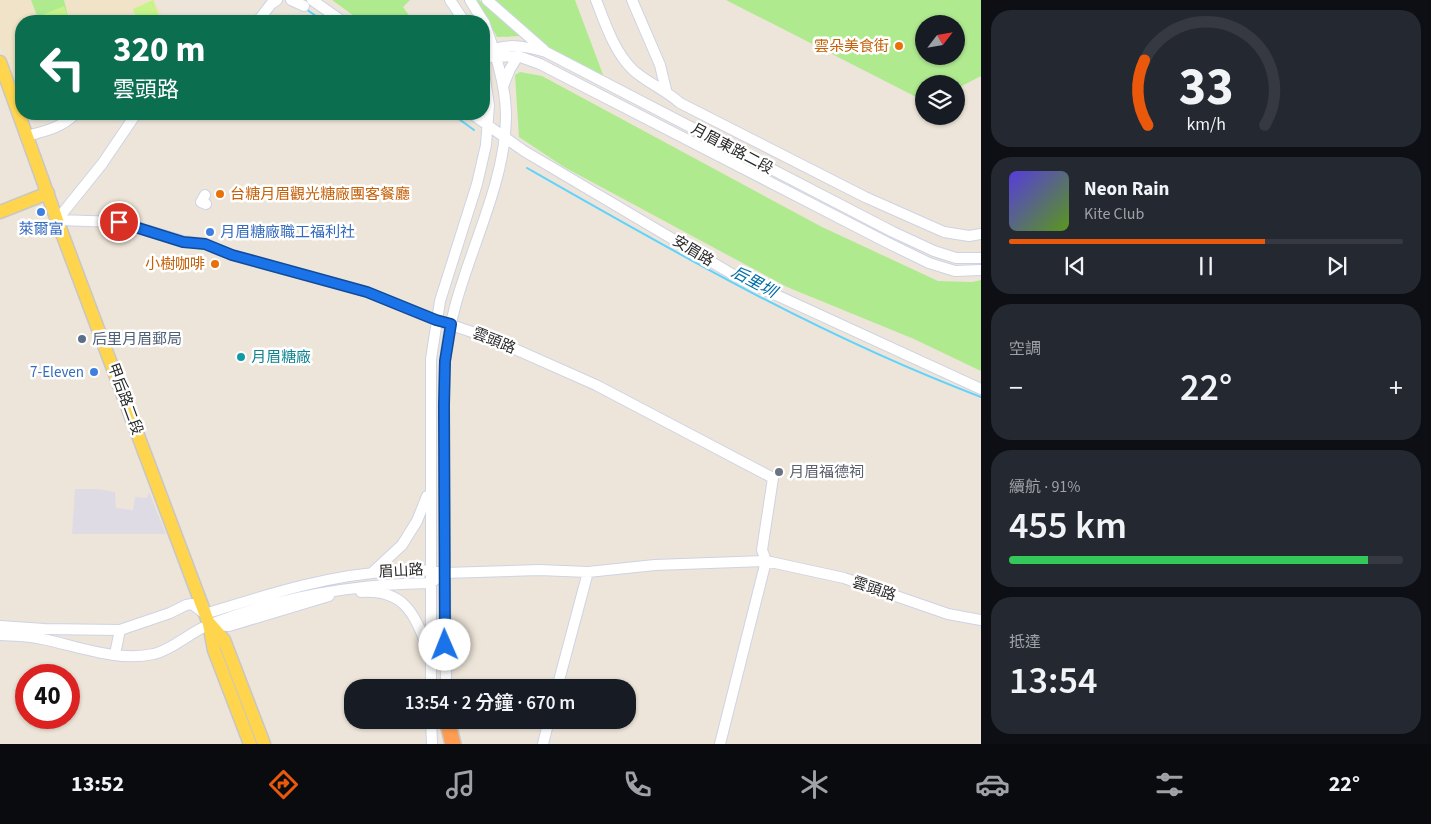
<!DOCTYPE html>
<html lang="zh-TW">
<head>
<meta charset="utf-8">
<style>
  :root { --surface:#171b24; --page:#242831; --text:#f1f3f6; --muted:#9ea1a6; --line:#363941; --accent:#ea580c }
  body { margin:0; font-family:"Source Sans 3","Noto Sans TC",sans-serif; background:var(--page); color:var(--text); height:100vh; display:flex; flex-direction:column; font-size:19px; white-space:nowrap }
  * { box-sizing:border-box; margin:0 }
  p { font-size:16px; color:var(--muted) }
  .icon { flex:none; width:28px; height:28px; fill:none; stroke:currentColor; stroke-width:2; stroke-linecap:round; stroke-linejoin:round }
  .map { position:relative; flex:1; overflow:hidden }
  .details { display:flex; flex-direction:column; gap:10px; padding:10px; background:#0d0f14; width:450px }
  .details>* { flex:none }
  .hud { position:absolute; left:15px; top:15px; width:475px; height:105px; border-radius:20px; box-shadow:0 1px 4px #0004; background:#0b6e4f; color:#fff; overflow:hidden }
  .needle { width:32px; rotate:59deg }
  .fabs { position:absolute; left:915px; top:15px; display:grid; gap:10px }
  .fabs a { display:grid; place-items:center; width:50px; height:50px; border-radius:50%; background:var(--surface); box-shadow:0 1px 4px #0004; font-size:25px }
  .speed { position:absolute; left:15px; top:664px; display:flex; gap:10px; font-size:25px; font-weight:700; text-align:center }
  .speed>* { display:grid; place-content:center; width:65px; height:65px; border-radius:50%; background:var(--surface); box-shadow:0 1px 4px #0004; line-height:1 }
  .speed .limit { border:8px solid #d22; background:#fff; color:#111 }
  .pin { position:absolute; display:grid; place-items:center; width:42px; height:42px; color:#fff; margin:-21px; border:2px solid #fff; border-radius:50%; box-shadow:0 1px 5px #0007 }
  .me { position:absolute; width:55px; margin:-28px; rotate:359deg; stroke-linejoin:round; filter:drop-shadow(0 0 4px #0008) }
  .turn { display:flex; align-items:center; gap:18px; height:105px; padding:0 15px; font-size:22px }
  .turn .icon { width:65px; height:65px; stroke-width:2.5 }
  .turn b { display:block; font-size:35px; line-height:42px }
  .big { font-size:38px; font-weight:600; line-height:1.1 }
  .details .tile { flex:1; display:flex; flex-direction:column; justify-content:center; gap:8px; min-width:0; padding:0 18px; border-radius:20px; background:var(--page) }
  .details .dial { align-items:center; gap:0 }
  .dial svg { height:130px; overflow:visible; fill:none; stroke:var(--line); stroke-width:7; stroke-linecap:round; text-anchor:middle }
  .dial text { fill:var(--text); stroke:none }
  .song { display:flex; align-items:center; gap:15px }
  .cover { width:60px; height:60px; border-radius:8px; background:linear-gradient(135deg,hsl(250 70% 55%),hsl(90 70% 35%)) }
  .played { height:5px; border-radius:2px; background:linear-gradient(90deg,var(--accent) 65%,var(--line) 65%) }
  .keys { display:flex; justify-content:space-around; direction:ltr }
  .heat { display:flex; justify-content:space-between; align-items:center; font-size:28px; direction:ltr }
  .charge { height:8px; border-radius:4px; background:linear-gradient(90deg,#34c759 91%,var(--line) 0) }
  .trip { position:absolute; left:344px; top:679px; width:292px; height:50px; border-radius:20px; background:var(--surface); box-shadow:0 1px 4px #0004; font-weight:600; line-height:50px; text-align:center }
  .tabs { display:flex; height:80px; justify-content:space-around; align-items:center; background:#090b0e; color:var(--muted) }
  .tabs .icon { width:35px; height:35px }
  .tabs .active { color:var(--accent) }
  .tabs b { font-size:22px; color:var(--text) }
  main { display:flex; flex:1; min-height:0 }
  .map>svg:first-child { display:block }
  .industrial { fill:#dedbe5 }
  .education { fill:#f1e3c7 }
  .green { fill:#afea8f; fill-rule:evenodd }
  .pitch { fill:#c7f38a }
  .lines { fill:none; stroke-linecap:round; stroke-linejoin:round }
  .stream { stroke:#60d3fc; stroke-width:2 }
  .minor-casing { stroke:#ced3e4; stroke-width:12 }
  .major-casing { stroke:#c7c7c7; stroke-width:15 }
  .highway-casing { stroke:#c7c7c7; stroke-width:18 }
  .minor { stroke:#fff; stroke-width:10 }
  .major { stroke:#ffd54d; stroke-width:12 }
  .highway { stroke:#ff9d53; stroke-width:15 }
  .route-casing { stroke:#114b97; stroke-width:12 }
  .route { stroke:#1a73e8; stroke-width:9 }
  .food-dot { fill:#e8710a; stroke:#fff; stroke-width:2 }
  .shop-dot { fill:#3f7fe0; stroke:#fff; stroke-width:2 }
  .service-dot { fill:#5c6f8a; stroke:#fff; stroke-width:2 }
  .culture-dot { fill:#0f9aa8; stroke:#fff; stroke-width:2 }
  .worship-dot { fill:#6b7280; stroke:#fff; stroke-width:2 }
  .labels { text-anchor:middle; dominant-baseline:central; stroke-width:5; stroke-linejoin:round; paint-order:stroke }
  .food-label { font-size:15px; fill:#c56008; stroke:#fff; text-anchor:end }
  .street-label { font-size:15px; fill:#292929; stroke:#fff }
  .shop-label { font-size:15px; fill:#366cbe; stroke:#fff }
  .service-label { font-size:15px; fill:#4e5e75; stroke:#fff; text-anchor:start }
  .culture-label { font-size:15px; fill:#0d838f; stroke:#fff; text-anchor:start }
  .worship-label { font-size:15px; fill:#5b616d; stroke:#fff; text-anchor:start }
  .water-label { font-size:16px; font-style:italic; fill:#006ea7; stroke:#fff }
</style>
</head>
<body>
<main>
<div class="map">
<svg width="981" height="744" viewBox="0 0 981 744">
  <rect width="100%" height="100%" fill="#ede5d9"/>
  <path class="industrial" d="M75,489H98L115,492L116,508L133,510L135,497L147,498L149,492L166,534H72Z"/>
  <path class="education" d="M0,0H154L166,21H21V81L13,85L0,45Z"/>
  <path class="green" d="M31,0H64L69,21H39Z
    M332,0H410L403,7L413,21H361Z
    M477,0H479L521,36L497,37Z
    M492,0H575L605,80L549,50Z
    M726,0H981V76L956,89V84H924V101ZM924,24H956V56H924Z
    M520,72L542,76L822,227L938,281L972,282L981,280V371L914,339L787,287L564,167L519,137L515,75Z"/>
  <path class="pitch" d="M153,0L161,21H138L133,9Z
    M64,6L69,20L42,21L40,16Z"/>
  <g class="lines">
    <path class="stream" d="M306,9L323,21
      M452,114L474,130
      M527,168C674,252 822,337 981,397"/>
    <defs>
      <path id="minor" d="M291,0L304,6
        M312,0L342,21
        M450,0L464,21
        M470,0L483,21
        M487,0L544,50
        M596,0C605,23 614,51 632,69C644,81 666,90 680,103L865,197L944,232L969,236L981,234
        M632,0L660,65L666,90
        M258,21L271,4L277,0
        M484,53C506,42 524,46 546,52L893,232L934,251L956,258H981
        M492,57L518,56L540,64L886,242L929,263L955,271L981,270
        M503,86L510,69L518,56
        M472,114L524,151L737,277L981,389
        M27,136C45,131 61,128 75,114
        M205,195L201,202L206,204
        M57,220L119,222L183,241L205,244L232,255L367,292L436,320L490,338L596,385L773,478L762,550L766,561L720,744
        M57,220L102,164L136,114
        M373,572L402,545L417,521L427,496
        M361,592C404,589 414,613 428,649
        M215,625L229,626L329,596
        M0,626L44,629L120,630L170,613L186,605L192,604L205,614C269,594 331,574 398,571C414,570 428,569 444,573L539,570L588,572L655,565L766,561L844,578L948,614L981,620
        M0,635C14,636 28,636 42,639C78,646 116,662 154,654C174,649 191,631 211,624C283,596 353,584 430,583L435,580
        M115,654L120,630
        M431,688V359L440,301L477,184L486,145L489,105L484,73
        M446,688C446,612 444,536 444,461C444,428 443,395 445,362C451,278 505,199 506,117C506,84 495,52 484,22
        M557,688L588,572
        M431,720L432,744
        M543,744L549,720"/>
      <path id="major" d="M0,62L57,220L209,624L214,650L250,744
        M0,212L48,193
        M210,624L224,640L264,744"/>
      <path id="highway" d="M447,720L453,744"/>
    </defs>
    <use href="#minor" class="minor-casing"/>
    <use href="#major" class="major-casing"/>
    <use href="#highway" class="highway-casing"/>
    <use href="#minor" class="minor"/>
    <use href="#major" class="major"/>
    <use href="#highway" class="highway"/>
  </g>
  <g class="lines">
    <defs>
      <path id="route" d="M119,222L183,242L205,244L232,255L367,292L436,320L451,324L445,361L444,405L445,645"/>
    </defs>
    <use href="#route" class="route-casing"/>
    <use href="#route" class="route"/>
  </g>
  <g class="food-dot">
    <circle cx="899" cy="46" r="5"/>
    <circle cx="220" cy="194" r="5"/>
    <circle cx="215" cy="264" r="5"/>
  </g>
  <g class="shop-dot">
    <circle cx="41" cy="212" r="5"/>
    <circle cx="210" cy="232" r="5"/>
    <circle cx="94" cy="372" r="5"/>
  </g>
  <circle class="service-dot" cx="82" cy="339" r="5"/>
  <circle class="culture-dot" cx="241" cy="357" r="5"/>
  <circle class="worship-dot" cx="779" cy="472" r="5"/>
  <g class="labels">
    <g class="food-label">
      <text x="889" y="46">雲朵美食街</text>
      <text x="230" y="194" text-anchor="start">台糖月眉觀光糖廠團客餐廳</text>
      <text x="205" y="264">小樹咖啡</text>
    </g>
    <g class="street-label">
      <text transform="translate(732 149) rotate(28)">月眉東路二段</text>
      <text transform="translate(693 251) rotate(31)">安眉路</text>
      <text transform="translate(494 341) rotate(22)">雲頭路</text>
      <text transform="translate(125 399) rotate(70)">甲后路二段</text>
      <text transform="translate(401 571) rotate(-3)">眉山路</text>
      <text transform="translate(874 589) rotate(19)">雲頭路</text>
    </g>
    <g class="shop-label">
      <text x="41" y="229">萊爾富</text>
      <text x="220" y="232" text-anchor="start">月眉糖廠職工福利社</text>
      <text x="84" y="372" text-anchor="end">7-Eleven</text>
    </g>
    <g class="service-label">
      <text x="92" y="339">后里月眉郵局</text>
    </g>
    <g class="culture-label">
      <text x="251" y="357">月眉糖廠</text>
    </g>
    <g class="worship-label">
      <text x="789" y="472">月眉福德祠</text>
    </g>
    <g class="water-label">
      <text transform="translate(754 282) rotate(28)">后里圳</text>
    </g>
  </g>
</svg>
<div class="fabs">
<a><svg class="needle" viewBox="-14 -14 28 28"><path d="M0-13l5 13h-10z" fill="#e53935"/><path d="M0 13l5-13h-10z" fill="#9ea1a6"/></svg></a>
<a><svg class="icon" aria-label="layers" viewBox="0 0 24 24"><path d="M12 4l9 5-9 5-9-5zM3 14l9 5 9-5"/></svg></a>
</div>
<div class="speed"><div class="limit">40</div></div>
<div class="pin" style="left:119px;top:222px;background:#d93025"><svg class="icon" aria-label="arrive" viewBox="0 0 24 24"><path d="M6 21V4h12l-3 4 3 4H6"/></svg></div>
<svg class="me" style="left:445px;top:645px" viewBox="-20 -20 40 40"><circle r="19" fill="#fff"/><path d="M0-13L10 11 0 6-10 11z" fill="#1a73e8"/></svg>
<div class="trip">13:54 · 2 分鐘 · 670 m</div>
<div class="hud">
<div class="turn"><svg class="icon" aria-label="left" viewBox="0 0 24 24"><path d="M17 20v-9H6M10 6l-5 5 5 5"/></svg><div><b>320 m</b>雲頭路</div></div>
</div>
</div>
<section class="details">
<div class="tile dial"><svg viewBox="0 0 100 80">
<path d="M14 69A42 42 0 1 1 86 69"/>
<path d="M14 69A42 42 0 0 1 12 29" stroke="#ea580c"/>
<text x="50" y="56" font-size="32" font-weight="700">33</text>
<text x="50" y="72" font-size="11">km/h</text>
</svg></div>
<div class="tile">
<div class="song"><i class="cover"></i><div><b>Neon Rain</b><p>Kite Club</p></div></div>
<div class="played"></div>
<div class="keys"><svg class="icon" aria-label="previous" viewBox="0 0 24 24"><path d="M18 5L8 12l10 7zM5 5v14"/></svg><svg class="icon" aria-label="pause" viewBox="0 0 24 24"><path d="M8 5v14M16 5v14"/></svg><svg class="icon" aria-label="next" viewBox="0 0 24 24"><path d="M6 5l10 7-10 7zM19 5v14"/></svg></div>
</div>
<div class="tile"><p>空調</p>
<div class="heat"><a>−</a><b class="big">22°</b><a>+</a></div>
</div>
<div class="tile"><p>續航 · 91%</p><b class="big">455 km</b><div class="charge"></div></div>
<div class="tile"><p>抵達</p><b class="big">13:54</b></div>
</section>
</main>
<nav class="tabs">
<b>13:52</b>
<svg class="icon active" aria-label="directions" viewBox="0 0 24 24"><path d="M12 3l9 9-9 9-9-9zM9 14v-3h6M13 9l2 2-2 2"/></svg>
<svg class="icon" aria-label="music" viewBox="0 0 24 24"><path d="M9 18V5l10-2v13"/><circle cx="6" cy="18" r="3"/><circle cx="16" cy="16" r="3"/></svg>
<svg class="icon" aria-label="phone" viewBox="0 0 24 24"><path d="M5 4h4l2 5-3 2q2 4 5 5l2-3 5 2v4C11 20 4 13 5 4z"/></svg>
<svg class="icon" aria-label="climate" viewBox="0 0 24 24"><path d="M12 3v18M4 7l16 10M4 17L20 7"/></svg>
<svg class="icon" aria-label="car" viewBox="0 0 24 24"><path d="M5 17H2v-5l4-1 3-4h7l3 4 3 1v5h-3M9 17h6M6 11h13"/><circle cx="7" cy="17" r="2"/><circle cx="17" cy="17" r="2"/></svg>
<svg class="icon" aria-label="filters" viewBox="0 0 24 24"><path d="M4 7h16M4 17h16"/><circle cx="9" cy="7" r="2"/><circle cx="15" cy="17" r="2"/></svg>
<b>22°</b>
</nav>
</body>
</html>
